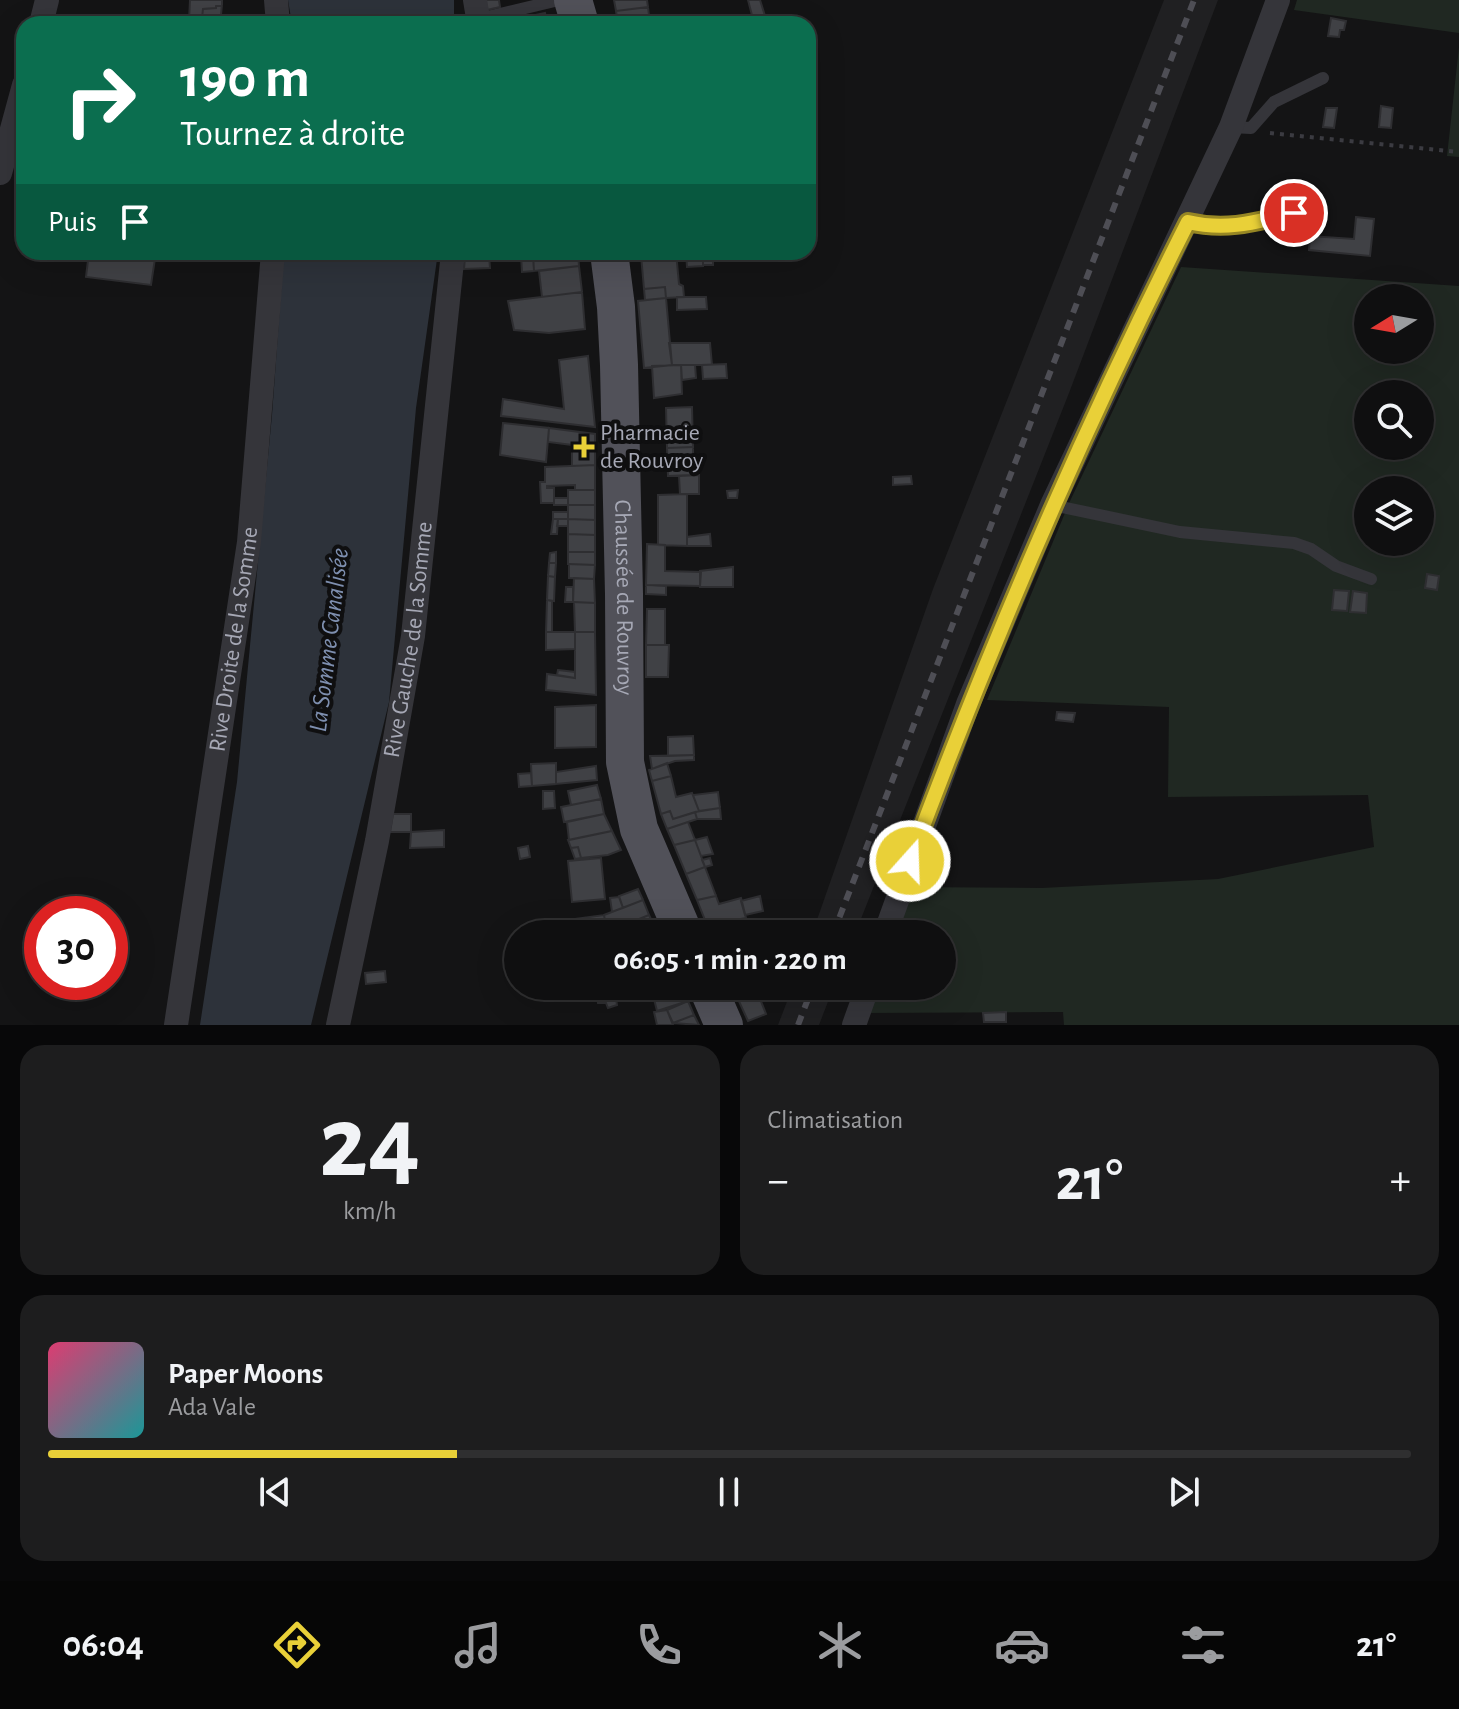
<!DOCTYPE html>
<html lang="fr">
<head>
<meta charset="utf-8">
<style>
  :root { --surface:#0f0f10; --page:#1d1d1e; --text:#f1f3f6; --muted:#9b9c9f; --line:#2f2f30; --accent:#e9d038 }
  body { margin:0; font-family:"Alegreya Sans",sans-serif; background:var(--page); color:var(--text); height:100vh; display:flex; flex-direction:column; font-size:30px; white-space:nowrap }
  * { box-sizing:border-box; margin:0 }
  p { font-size:26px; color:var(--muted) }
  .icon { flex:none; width:44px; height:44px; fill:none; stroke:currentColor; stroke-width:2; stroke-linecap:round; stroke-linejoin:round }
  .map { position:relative; height:1025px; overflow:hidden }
  .drawer { display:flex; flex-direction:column; gap:20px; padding:20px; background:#080809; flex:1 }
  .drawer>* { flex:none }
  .hud { position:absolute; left:16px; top:16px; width:800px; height:244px; border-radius:24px; box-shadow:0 8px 32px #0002,0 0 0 2px var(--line); background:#0b6e4f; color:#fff; overflow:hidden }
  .needle { width:52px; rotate:259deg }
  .tools { position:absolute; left:1354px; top:284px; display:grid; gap:16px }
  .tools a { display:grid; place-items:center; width:80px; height:80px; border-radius:50%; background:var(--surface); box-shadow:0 8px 32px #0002,0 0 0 2px var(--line); font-size:40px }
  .speed { position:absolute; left:24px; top:896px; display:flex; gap:16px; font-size:40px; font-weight:700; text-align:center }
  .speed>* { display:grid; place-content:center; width:104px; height:104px; border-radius:50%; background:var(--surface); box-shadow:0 8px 32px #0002,0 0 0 2px var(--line); line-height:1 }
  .speed .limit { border:12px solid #d22; background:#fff; color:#111 }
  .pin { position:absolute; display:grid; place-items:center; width:68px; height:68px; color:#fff; margin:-34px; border:4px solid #fff; border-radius:50%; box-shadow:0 2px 8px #0007 }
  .me { position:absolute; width:88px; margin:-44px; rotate:20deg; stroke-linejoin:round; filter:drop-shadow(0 0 6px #0008) }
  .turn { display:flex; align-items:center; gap:28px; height:168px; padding:0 32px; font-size:36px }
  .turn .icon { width:104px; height:104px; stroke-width:2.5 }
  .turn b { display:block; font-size:56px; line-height:68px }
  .then { display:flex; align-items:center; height:76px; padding:0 32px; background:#0003; gap:16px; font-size:30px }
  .big { font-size:60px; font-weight:700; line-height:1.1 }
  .drawer .widget { flex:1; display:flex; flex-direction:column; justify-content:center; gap:12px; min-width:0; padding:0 28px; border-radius:24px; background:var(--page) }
  .drawer .dial { align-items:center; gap:0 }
  .dial b { font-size:104px; line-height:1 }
  .song { display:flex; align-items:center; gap:24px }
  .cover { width:96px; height:96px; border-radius:12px; background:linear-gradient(135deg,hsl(340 70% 55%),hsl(180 70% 35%)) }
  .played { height:8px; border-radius:4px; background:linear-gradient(90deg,var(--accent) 30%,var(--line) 30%) }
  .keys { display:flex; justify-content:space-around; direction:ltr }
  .heat { display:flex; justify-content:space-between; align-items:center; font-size:44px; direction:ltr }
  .drawer .tiles { flex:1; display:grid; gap:20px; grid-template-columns:1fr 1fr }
  .widget:last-child { grid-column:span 2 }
  .trip { position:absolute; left:504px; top:920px; width:452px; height:80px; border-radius:40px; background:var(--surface); box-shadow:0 8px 32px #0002,0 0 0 2px var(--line); font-weight:700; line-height:80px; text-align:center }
  .tabs { display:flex; height:128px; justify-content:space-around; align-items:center; background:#060606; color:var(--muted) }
  .tabs .icon { width:56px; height:56px }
  .tabs .selected { color:var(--accent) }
  .tabs b { font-size:36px; color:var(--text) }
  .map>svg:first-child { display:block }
  .built { fill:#202022 }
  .green { fill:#202822; fill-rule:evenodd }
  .water { fill:#2d323a }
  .building { fill:#404145; stroke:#2e2e31; stroke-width:2 }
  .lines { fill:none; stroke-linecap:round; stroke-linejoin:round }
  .path { stroke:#3b3b41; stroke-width:4; stroke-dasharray:4 6; stroke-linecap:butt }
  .service { stroke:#35353a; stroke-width:12 }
  .minor { stroke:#35353a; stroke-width:24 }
  .primary { stroke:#515159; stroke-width:38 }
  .rail { stroke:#4e4e55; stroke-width:6; stroke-dasharray:10 8; stroke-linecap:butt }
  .route-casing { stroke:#978724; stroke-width:20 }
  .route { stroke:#e9d038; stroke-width:14 }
  .poi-dot { fill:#e9d038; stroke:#0f0f10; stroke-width:3 }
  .labels { text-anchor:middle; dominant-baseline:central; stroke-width:8; stroke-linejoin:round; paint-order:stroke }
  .poi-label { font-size:24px; fill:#a6a8b5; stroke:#0f0f10; text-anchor:start }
  .street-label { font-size:24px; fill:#a6a8b5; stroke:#0f0f10 }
  .water-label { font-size:26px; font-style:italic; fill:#7e8faf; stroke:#0f0f10 }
</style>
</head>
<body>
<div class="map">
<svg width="1459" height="1025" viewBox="0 0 1459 1025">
  <rect width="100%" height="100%" fill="#141415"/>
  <path class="built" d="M1164,0H1218L1069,393L855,934H812L933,589Z
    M793,986H834L819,1025H778Z"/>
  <path class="green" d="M1297,0H1459V33L1294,10Z
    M1459,47V157L1447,156Z
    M1181,267L1459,286V1025H1064L1063,1012L859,1013L868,986H942V934H885L900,887L1042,888L1218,879L1374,847L1368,795L1168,797L1169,707L987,700L1070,501ZM1368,298H1420V350H1368ZM1368,394H1420V446H1368ZM1368,490H1420V542H1368Z"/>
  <path class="water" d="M288,0H454V24H292Z
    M284,252H438L416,408L389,702L311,1025H200L237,782L272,415Z"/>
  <path class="building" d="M190,0H222V5L216,6V8L203,9L202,18H198L197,22L189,21Z
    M485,0H499L500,7L487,10Z
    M614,0H647L648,7L616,11Z
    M748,0H760L766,19L754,23Z
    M222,5L220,24L197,22L198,18H202L203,9L216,8V6Z
    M648,7L650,24H618L616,11Z
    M545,13L547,24H528L526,17Z
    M526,17L528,24H511L510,20Z
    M1331,18L1346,21L1344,30H1340L1339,37L1328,36Z
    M753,19L755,24H718Z
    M1381,106L1393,108L1391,128L1379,127Z
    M1326,108H1337L1334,128L1323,127Z
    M1356,217L1374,219L1370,256L1309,250L1310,236L1354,239Z
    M89,252H156L151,285L86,277Z
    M466,252H485V256L465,257Z
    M530,252H570L533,255Z
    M578,252L579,266L534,271L533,255Z
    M676,252L679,284L683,286L684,297L666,298L665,287L644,289L641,255Z
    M686,252H703V266L687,267Z
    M703,252H713V265H703Z
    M489,255L490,268L464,269L465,257Z
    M521,255H533L534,271L522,272Z
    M579,266L582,292L542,297L539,271Z
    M665,287L666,298L645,300L644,289Z
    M582,292L585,329L549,333L514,330L508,301Z
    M677,297H706L707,309L677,310Z
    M666,298L672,365L644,368L638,301Z
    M669,343H710L712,365H672Z
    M588,356L595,427L501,416L503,399L564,409L559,360Z
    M726,364L727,378L703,379L702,365Z
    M681,365H695L696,378L682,380Z
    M681,365L682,394L654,398L652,366Z
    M692,407L693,447L667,448L666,408Z
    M503,423L549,428L546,462L500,455Z
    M549,428L595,434V465L572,466V445L548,442Z
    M693,447V475L668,476L667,448Z
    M595,465V490H575V485L547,486V488H554V503H541L540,482H545V467Z
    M699,475V494H680L679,476Z
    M911,476L912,484L893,485V477Z
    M568,490H595V505H568Z
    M738,490L737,498H728L727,491Z
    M687,494V546L658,545V495Z
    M554,498H568V505H554Z
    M568,505H595V520L568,519Z
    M553,512H568V519H553Z
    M553,519H558L557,534H551Z
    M558,519H568V526H557Z
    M568,519L595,520V535L568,534Z
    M568,534L595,535V552H568Z
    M710,534L711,546H687V537Z
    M647,544L665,545V571L701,572L700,586L646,585Z
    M556,552V563H549L550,553Z
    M568,552H595V565L568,564Z
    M549,563H556L555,577L548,576Z
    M569,564L595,565L594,579L569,578Z
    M733,567V587H700V571Z
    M1427,574L1439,576L1437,590L1425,588Z
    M548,576L555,577L554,601L547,600Z
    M574,578L594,579L595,603L573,602Z
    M646,585L666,586V595L646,594Z
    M566,587H573V602H565Z
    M1334,590L1349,591L1347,611L1332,610Z
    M1353,591L1367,593L1366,613L1350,612Z
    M547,600L552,601V632H546Z
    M574,602L595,603V632H575Z
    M647,609H665V645H646Z
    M546,632H575V649L546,650Z
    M575,632H595L596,695L546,690L547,674L575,678Z
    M646,645H669L668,677H646Z
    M558,670L575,672V678L557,675Z
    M596,705V747L555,748V707Z
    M1057,712L1075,713L1073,722L1056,720Z
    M693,736L694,755L668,756V737Z
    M694,755V760L675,761L652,769L650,756Z
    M556,763V784L532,786L531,764Z
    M667,763L671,776L652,781L649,770Z
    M596,766L597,780L556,784V772Z
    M531,773L532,786L519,787L518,774Z
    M671,776L676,797L692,793L699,811L673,819L670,811L661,814L652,781Z
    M597,785L601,799L571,805L568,791Z
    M543,791H554L555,808L543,809Z
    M718,792L720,808L699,811L693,795Z
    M601,799L604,814L564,822L561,807Z
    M720,808L721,819H697L695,812Z
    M670,811L673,819L695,812L697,819L667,829L661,814Z
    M393,814H411V832H390Z
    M604,814L612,831L569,840L567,822Z
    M688,822L695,840L674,845L667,829Z
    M444,830V847L410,848L411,832Z
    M612,831L621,850L608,855L581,858L578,847L571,848L568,840Z
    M707,837L713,854L701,856L695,840Z
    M695,840L705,867L686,874L674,845Z
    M528,846L530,857L520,859L518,848Z
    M578,847L581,858L575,859L571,848Z
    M601,858L605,899L572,902L568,861Z
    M710,858L712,865L705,867L702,860Z
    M705,867L716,896L697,900L686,874Z
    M638,889L643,900L623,908L619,896Z
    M716,896L719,904L741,898L746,918L707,925L697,900Z
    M760,896L763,911L745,915L741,901Z
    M619,897L623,908L612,912L610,898Z
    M643,900L649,915L607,932L604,915Z
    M604,915L607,932L576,934L574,919Z
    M649,915L656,930L646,934H596L607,932Z
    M733,920L737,931L711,934L707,925Z
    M766,925L768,934H719L737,931Z
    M789,928L790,934H771L770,931Z
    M385,971L386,982L366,984L365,973Z
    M596,986H614L617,1005L608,1008L606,1003H598Z
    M638,986H660L663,995L654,999L652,994L641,997Z
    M660,986H681L688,1001L657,1011L654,999L663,995Z
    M732,986H755L766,1014L748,1021Z
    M688,1001L694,1015L673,1023L667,1010Z
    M667,1010L673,1025H657L654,1012Z
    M1006,1012V1022H984L983,1013Z
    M694,1015L699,1025L673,1023Z"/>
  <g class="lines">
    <path class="path" d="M1270,133L1459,152"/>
    <path class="service" d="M479,19L559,0
      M1231,127L1251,128L1274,102L1323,78
      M1188,222C1227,231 1256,222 1294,213
      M1052,505L1180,532L1294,543L1311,549L1336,566L1371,579"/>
    <g class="minor">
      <path d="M276,0L278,24"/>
      <path d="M475,0L479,24"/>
      <path d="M41,24L47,0"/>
      <path d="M0,173L24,85"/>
      <path d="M885,934L968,704L1052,505L1231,127L1278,0"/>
      <path id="s1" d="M176,1025L249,542L273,252"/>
      <path id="s2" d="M338,1025L377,841L413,636L453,252"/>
      <path d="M854,1025L868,986"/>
    </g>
    <g class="primary">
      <path d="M573,0L580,24"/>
      <path id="s3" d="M609,252L616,307L619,365L624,594L625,762L639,829L684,934"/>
      <path d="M707,986L724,1025"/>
    </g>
    <path class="rail" d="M833,934L1194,0
      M798,1025L813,986"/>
  </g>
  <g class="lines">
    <defs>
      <path id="route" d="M910,861C991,642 1083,430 1188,222C1227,231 1256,222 1294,213"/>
    </defs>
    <use href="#route" class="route-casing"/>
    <use href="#route" class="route"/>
  </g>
  <path class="poi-dot" d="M580 435h8v8h8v8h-8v8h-8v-8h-8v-8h8z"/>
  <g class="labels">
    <g class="poi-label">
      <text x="600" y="433">Pharmacie<tspan x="600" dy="28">de Rouvroy</tspan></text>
    </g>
    <g class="street-label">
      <text stroke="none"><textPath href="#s3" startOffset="346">Chaussée de Rouvroy</textPath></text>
      <text stroke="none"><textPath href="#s1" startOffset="390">Rive Droite de la Somme</textPath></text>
      <text stroke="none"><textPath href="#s2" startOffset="392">Rive Gauche de la Somme</textPath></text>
    </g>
    <g class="water-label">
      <text transform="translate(329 640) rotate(-83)">La Somme Canalisée</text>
    </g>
  </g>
</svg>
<div class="tools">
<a><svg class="needle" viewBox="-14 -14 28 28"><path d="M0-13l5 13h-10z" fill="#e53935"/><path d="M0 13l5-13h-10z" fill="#9b9c9f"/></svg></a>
<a><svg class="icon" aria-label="search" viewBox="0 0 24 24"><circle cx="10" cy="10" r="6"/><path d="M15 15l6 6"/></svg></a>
<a><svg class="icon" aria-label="layers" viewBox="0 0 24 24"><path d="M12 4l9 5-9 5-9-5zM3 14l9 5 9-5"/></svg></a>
</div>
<div class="speed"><div class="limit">30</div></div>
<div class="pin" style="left:1294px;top:213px;background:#d93025"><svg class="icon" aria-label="arrive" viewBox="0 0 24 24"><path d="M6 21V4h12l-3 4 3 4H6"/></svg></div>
<svg class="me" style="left:910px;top:861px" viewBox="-20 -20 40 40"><circle r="17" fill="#e9d038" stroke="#fff" stroke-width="3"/><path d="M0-11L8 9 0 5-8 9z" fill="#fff"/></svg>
<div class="trip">06:05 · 1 min · 220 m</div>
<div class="hud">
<div class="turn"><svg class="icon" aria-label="right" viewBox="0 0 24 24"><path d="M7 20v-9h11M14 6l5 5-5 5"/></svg><div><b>190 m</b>Tournez à droite</div></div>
<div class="then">Puis<svg class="icon" aria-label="arrive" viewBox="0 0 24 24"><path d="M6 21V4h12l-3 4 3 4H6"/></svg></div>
</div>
</div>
<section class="drawer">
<div class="tiles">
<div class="widget dial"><b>24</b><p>km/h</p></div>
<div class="widget"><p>Climatisation</p>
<div class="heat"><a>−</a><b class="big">21°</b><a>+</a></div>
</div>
<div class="widget">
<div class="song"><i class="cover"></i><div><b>Paper Moons</b><p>Ada Vale</p></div></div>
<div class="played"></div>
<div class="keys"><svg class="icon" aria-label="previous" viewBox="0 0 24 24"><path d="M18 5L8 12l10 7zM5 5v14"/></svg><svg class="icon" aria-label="pause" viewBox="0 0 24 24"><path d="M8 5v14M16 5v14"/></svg><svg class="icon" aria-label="next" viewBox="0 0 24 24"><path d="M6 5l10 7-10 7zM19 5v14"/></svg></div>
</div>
</div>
</section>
<nav class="tabs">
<b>06:04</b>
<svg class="icon selected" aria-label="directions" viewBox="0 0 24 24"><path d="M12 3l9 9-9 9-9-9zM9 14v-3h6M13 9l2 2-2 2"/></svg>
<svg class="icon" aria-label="music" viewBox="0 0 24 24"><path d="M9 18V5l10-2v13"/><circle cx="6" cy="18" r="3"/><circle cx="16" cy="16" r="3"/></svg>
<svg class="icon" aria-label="phone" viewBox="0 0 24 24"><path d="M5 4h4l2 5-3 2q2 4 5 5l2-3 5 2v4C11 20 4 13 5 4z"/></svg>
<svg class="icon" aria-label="climate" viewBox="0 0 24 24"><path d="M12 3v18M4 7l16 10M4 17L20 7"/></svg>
<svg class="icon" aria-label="car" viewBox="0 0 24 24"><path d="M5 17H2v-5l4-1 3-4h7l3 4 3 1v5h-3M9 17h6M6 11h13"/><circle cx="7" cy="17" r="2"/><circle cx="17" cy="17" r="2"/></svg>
<svg class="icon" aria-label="filters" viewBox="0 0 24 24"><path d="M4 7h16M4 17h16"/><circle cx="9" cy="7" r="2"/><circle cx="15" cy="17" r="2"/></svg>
<b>21°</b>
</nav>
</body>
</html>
